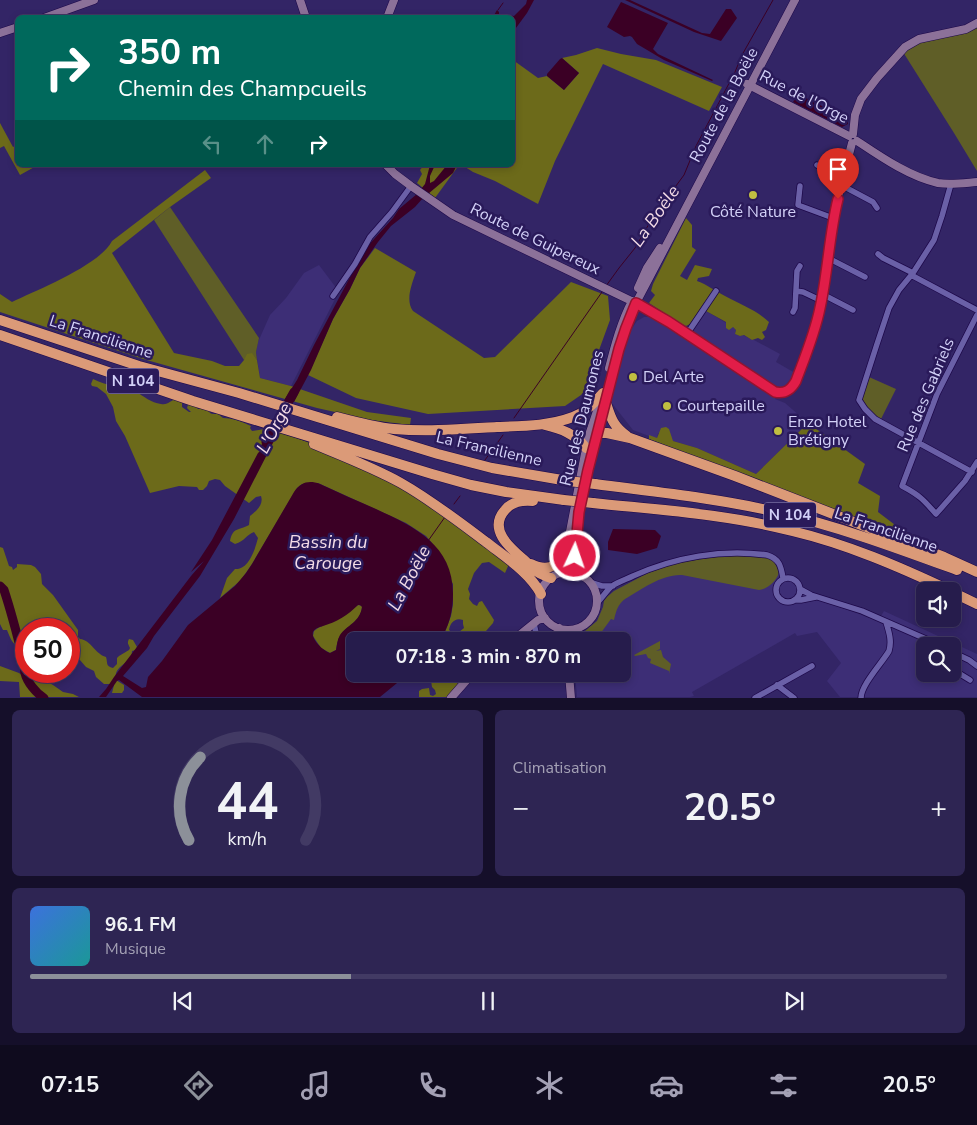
<!DOCTYPE html>
<html lang="fr">
<head>
<meta charset="utf-8">
<style>
  :root { --surface:#261c4c; --page:#2e2553; --text:#f1f3f6; --muted:#a4a1b5; --line:#423a64; --accent:#8c9099 }
  body { margin:0; font-family:"Nunito Sans",sans-serif; background:var(--page); color:var(--text); height:100vh; display:flex; flex-direction:column; font-size:19px; white-space:nowrap }
  * { box-sizing:border-box; margin:0 }
  p { font-size:16px; color:var(--muted) }
  .icon { flex:none; width:28px; height:28px; fill:none; stroke:currentColor; stroke-width:2; stroke-linecap:round; stroke-linejoin:round }
  .map { position:relative; height:698px; overflow:hidden }
  .panel { display:flex; flex-direction:column; gap:12px; padding:12px; background:#150f2a; flex:1 }
  .panel>* { flex:none }
  .hud { position:absolute; left:15px; top:15px; width:500px; height:152px; border-radius:8px; box-shadow:0 2px 8px #0003,0 0 0 1px var(--line); background:#00695c; color:#fff; overflow:hidden }
  .fabs { position:absolute; left:916px; top:582px; display:grid; gap:10px }
  .fabs a { display:grid; place-items:center; width:45px; height:45px; border-radius:8px; background:var(--surface); box-shadow:0 2px 8px #0003,0 0 0 1px var(--line); font-size:25px }
  .speed { position:absolute; left:15px; top:618px; display:flex; gap:10px; font-size:25px; font-weight:700; text-align:center }
  .speed>* { display:grid; place-content:center; width:65px; height:65px; border-radius:50%; background:var(--surface); box-shadow:0 2px 8px #0003,0 0 0 1px var(--line); line-height:1 }
  .speed .limit { border:8px solid #d22; background:#fff; color:#111 }
  .pin { position:absolute; display:grid; place-items:center; width:42px; height:42px; color:#fff; margin:-51px -21px; border-radius:50% 50% 50% 0; rotate:-45deg; box-shadow:0 0 5px #0007 }
  .pin .icon { rotate:45deg }
  .me { position:absolute; width:55px; margin:-28px; rotate:3deg; stroke-linejoin:round; filter:drop-shadow(0 0 4px #0008) }
  .turn { display:flex; align-items:center; gap:18px; height:105px; padding:0 20px; font-size:22px }
  .turn .icon { width:65px; height:65px; stroke-width:2.5 }
  .turn b { display:block; font-size:35px; line-height:42px }
  .lanes { display:flex; align-items:center; height:48px; padding:0 20px; background:#0003; justify-content:center; gap:25px; direction:ltr }
  .lanes .off { opacity:.35 }
  .big { font-size:38px; font-weight:700; line-height:1.1 }
  .panel .card { flex:1; display:flex; flex-direction:column; justify-content:center; gap:8px; min-width:0; padding:0 18px; border-radius:8px; background:var(--page) }
  .panel .dial { align-items:center; gap:0 }
  .dial svg { height:130px; overflow:visible; fill:none; stroke:var(--line); stroke-width:7; stroke-linecap:round; text-anchor:middle }
  .dial text { fill:var(--text); stroke:none }
  .song { display:flex; align-items:center; gap:15px }
  .cover { width:60px; height:60px; border-radius:8px; background:linear-gradient(135deg,hsl(220 70% 55%),hsl(180 70% 35%)) }
  .played { height:5px; border-radius:2px; background:linear-gradient(90deg,var(--accent) 35%,var(--line) 35%) }
  .keys { display:flex; justify-content:space-around; direction:ltr }
  .heat { display:flex; justify-content:space-between; align-items:center; font-size:28px; direction:ltr }
  .panel .tiles { flex:1; display:grid; gap:12px; grid-template-columns:1fr 1fr }
  .card:last-child { grid-column:span 2 }
  .trip { position:absolute; left:346px; top:632px; width:285px; height:50px; border-radius:8px; background:var(--surface); box-shadow:0 2px 8px #0003,0 0 0 1px var(--line); font-weight:700; line-height:50px; text-align:center }
  .dock { display:flex; height:80px; justify-content:space-around; align-items:center; background:#0f0b1e; color:var(--muted) }
  .dock .icon { width:35px; height:35px }
  .dock .active { color:var(--accent) }
  .dock b { font-size:22px; color:var(--text) }
  .map>svg:first-child { display:block }
  .built { fill:#3d2e76; fill-rule:evenodd }
  .green { fill:#5f5e27 }
  .forest { fill:#6c6a1a }
  .water { fill:#3b0025; fill-rule:evenodd }
  .lines { fill:none; stroke-linecap:round; stroke-linejoin:round }
  .stream { stroke:#3b0025; stroke-width:1 }
  .river { stroke:#3b0025; stroke-width:9 }
  .street-casing { stroke:#1d0849; stroke-width:7 }
  .secondary-casing { stroke:#1d0849; stroke-width:9 }
  .highway-casing { stroke:#1d0849; stroke-width:11 }
  .street { stroke:#6a60a7; stroke-width:5.5 }
  .secondary { stroke:#8c7199; stroke-width:8 }
  .highway { stroke:#db9a78; stroke-width:10 }
  .highway-bridge-casing { stroke:#1d0849; stroke-width:11; stroke-linecap:butt }
  .highway-bridge { stroke:#db9a78; stroke-width:10 }
  .route-casing { stroke:#92132f; stroke-width:12 }
  .route { stroke:#e11d48; stroke-width:9 }
  .poi-dot { fill:#c0be41; stroke:#2a1a5a; stroke-width:2 }
  .labels { text-anchor:middle; dominant-baseline:central; stroke-width:5; stroke-linejoin:round; paint-order:stroke }
  .shield { fill:#2a1a5a; stroke:#a09ac9; stroke-width:1 }
  .shield-label { font-size:15px; font-weight:bold; fill:#d3d1f8 }
  .street-label { font-size:16px; fill:#d3d1f8; stroke:#2a1a5a }
  .poi-label { font-size:16px; fill:#d3d1f8; stroke:#2a1a5a; text-anchor:start }
  .water-label { font-size:18px; font-style:italic; fill:#f4dce7; stroke:#2a1a5a }
</style>
</head>
<body>
<div class="map">
<svg width="977" height="698" viewBox="0 0 977 698">
  <rect width="100%" height="100%" fill="#332566"/>
  <path class="built" d="M319,265L337,289L332,297L335,299L291,386L260,378L256,352L258,342L270,315L286,298L304,273Z
    M706,311L733,327L736,330L735,334L740,336L743,335L752,340H754L780,354L776,362L795,373L775,399L785,403L808,423L756,474L697,448L673,441L658,433L657,439L633,430L611,402L612,386L630,331L637,321L644,317H653L687,334Z
    M779,568L819,601H824L878,621L884,611L977,654V697H840L827,681L841,663L817,632L797,636L795,633L692,692L694,696L690,697H577L575,674H622V641H577L579,636L597,621L603,607L604,601L607,597L614,591L648,573ZM925,646H952V674H925Z"/>
  <path class="green" d="M977,26V171L954,133L903,52L915,43Z
    M170,207L259,338L256,352L257,360L252,354L244,360L154,220Z
    M869,377L896,389L881,419C873,414 866,407 862,398Z
    M722,556C733,556 766,554 774,560C788,570 771,589 759,590L682,575C662,574 642,589 625,599C618,604 616,611 614,620L611,619L595,641H577L579,636L597,621L603,607L604,601L607,597L614,591L648,573L676,563Z
    M660,641V649L656,651L661,650L663,657L671,664L669,674V671L650,663L651,659L648,658L646,654L635,656L634,655Z"/>
  <path class="forest" d="M597,48L621,54L656,60L722,87L709,111L603,64L555,161L538,204L495,181L473,172L462,165H512L513,60L538,78L547,76L564,90L579,73L562,58L576,55Z
    M0,123L13,147L17,145L18,165H38L20,175L4,146L0,148Z
    M424,165H459L435,198L417,183L422,174L420,170Z
    M205,170L211,178L170,207L112,253L174,353L212,361L225,366H239L244,360L247,354L252,353L257,360L260,378L291,386L367,412L411,418L410,425L371,420L317,408L143,359L0,312V294L12,302C37,290 100,265 112,241Z
    M686,218L692,225V247L696,250L680,276L687,280L695,265L712,269L709,276L698,278L697,281C708,285 715,291 725,296C741,305 755,309 769,322L766,330L762,332L765,337L762,340L758,338L752,340L744,335L740,336L735,334L736,330L733,327L729,330L726,328V322L706,311H703L690,324L686,326L680,323L649,303L655,295L651,291L653,284Z
    M375,248L416,272C412,284 405,300 413,311L484,358L495,357L571,282L608,296L610,320L591,372L589,386L581,395L565,406L428,414L356,398L308,375L333,319L350,289L360,268Z
    M93,379C106,386 122,387 136,392C144,396 151,403 161,404C171,406 173,394 182,403V407L189,412H191L187,408L188,405L189,404L195,406L198,409L206,408C211,414 209,414 218,414L223,418C233,418 242,422 251,426L250,428L252,431L265,429L288,435L329,450L396,483L509,564L505,573L489,562L482,563L474,573L468,589L470,594L469,599L473,604L477,606L479,602L482,601L494,620L493,623L486,631C481,631 480,633 476,634C471,636 466,636 461,635L459,632L464,628L463,624V620C455,617 450,623 449,630L455,635L449,641H439L445,632L451,616L453,604V584L432,543L426,536L406,523L318,483L302,484L297,488L252,564L241,580L220,598L227,578L235,569C249,570 255,549 258,538L254,532C246,535 245,541 235,544L230,541C233,527 238,531 249,525L250,516C256,511 264,505 261,496L256,497L249,503L225,486L220,480L215,479L209,481L207,486L203,490H199L197,487L179,486L150,493L125,436L116,421L113,407L106,394L97,387L92,386L91,384Z
    M808,423L865,464L858,483L880,496L878,512L903,531L916,536L920,541L917,543L649,439V435L657,438L661,428L666,427L669,429L673,441L697,448L756,474Z
    M0,547L3,548L9,566L12,567L13,570L17,567V564L31,565L35,567L41,574L42,584L53,595L78,630V637L80,639C91,640 95,654 106,657C108,663 105,666 113,668L117,664V658L119,656L129,650L130,648C128,644 127,643 129,639L133,640L137,647L136,650L132,651C132,665 113,664 116,680L124,685V690L122,693H112L114,685L112,684H104L96,677L94,671L86,667L79,659L74,644L76,641H69V629H26V668L21,664L26,648C14,649 11,640 7,630H3L0,624Z
    M358,605L362,606C362,619 351,624 343,632C338,637 337,644 336,650L330,653L321,648L313,636L314,631L318,628L342,617Z
    M0,666L19,673L27,679L29,675L28,671H40V678L53,685L63,692L73,694L79,697H20L19,682L0,681Z
    M430,674H467L459,680L454,692L448,697H419V691L422,689L429,688L430,695L433,696L436,694L435,690L432,687Z"/>
  <path class="water" d="M527,0H534L527,13L513,32L512,18L507,17L498,15L497,17H493L497,10L499,12V14L514,16L526,4Z
    M625,0H630L702,33L710,34L726,9H731L737,18L721,41L694,32Z
    M621,2L668,23L653,49L658,54L713,80L712,81L664,60L637,44L632,37L630,36L624,37L607,27Z
    M562,58L579,73L564,90L547,76V74L560,59Z
    M798,94L848,119V124L842,127L793,102Z
    M430,165H435L430,176V183L434,181L447,165H457L453,173L428,194L421,189L425,184Z
    M417,194L423,198L415,207L391,226L378,242L360,268L350,289L333,319L311,370L294,402L285,399L297,380L314,345L365,249L393,218L399,209Z
    M270,432L277,435L234,519L200,576L154,636L147,648L123,676L142,688L146,687L148,677L162,661L188,625L235,586L246,573L252,564L294,492C301,482 309,480 320,484C339,493 358,501 376,509C415,527 453,545 453,594C453,611 449,628 439,641H355V674H408L380,697H142L119,680L117,681L106,697H99L106,689L114,677L191,576L204,561L191,572L212,540L258,453L261,450L260,447ZM358,605H360L362,607C360,622 347,625 340,635C337,640 337,645 336,650L330,653C324,651 311,640 313,632C315,628 320,627 323,626C337,622 348,615 358,605Z
    M613,529L655,530L661,536L657,548L637,554L608,550V542Z"/>
  <g class="lines">
    <path class="stream" d="M498,10L503,3
      M606,286L619,268L635,248L653,217L684,175L696,146L735,72L742,55L773,0
      M514,418L602,292
      M485,460L503,435
      M454,504L460,496
      M428,541L445,517"/>
    <path class="river" d="M266,442L294,392
      M0,586L4,590C12,614 18,638 24,662C25,666 24,670 25,673C27,682 36,693 44,698"/>
    <defs>
      <path id="street" d="M817,165L843,177
        M951,184L942,216L934,240L913,273L899,290L889,308L877,344L859,400L865,409L875,419L972,472
        M841,185L873,202L877,208
        M800,186L798,205L833,218
        M878,254L883,258L913,273
        M828,258L865,277
        M911,275L977,310
        M796,291L803,292L822,301
        M822,294L853,310
        M333,296L355,264L370,237L392,212L411,186
        M793,312L795,308L797,271L800,266
        M977,315L937,394L902,486C919,495 923,499 936,514L965,481L977,462
        M687,334L716,291
        M776 590a12 12 0 1 1 24 0a12 12 0 1 1-24 0Z
        M589,582L602,586H613
        M800,589L811,595L862,611L942,646
        M795,600H801L816,597
        M597,603C602,598 607,590 612,586C618,582 627,579 633,576C675,557 722,549 767,555C780,559 781,567 783,578
        M534,624L538,641
        M952,652L969,660L977,666
        M952,669L970,680
        M515,674L517,678
        M777,685L794,698
        M755,698L812,666
        M861,698C861,685 882,663 889,651C892,641 889,632 886,622"/>
      <path id="secondary" d="M300,0L306,18
        M44,18L94,0
        M387,18L394,0
        M0,33L18,27
        M747,84L849,136
        M853,134L855,115L861,99L877,78L905,47L919,39L966,29L977,23
        M857,141C881,157 910,177 938,183C950,185 964,183 977,182
        M386,165L395,174L411,186L453,215L646,308L775,392L780,393L786,392L794,385L815,330L822,301L834,212L852,143
        M638,288L647,268L660,248
        M609,368C615,345 621,322 632,301
        M539 601a29 29 0 1 1 58 0a29 29 0 1 1-58 0Z
        M562,573C566,563 568,554 568,542L588,438L602,396
        M584,577L576,565L575,556L579,512L583,488L619,349L636,303L795,0
        M559,628L564,641
        M512,641L538,620L545,618
        M572,641L576,629
        M569,674L571,698
        M451,698L472,674"/>
      <path id="highway" d="M0,320L139,366L239,393L438,454L492,468L568,481
        M0,335L193,401L432,474L471,485L506,492L564,500
        M606,403C611,418 613,426 627,436
        M337,417C356,422 375,427 394,429C428,432 463,429 497,427C523,426 549,426 573,417C586,412 594,403 603,393
        M545,425C562,429 575,434 586,448
        M598,433H607L630,438L735,476L944,557L977,572
        M314,444C343,456 374,468 401,483C431,500 458,521 486,542C505,557 529,572 541,594
        M595,484C655,492 714,498 772,511C835,525 897,548 957,570
        M533,501C522,500 512,501 505,510C488,529 509,547 523,559C534,569 535,573 551,578
        M593,503C659,510 727,514 792,531C847,544 900,567 951,591
        M531,564C554,575 560,561 568,542
        M952,592L977,604"/>
    </defs>
    <use href="#street" class="street-casing"/>
    <use href="#secondary" class="secondary-casing"/>
    <use href="#highway" class="highway-casing"/>
    <use href="#street" class="street"/>
    <use href="#secondary" class="secondary"/>
    <use href="#highway" class="highway"/>
    <defs>
      <path id="highway-bridge" d="M568,481L595,484
        M564,500L593,503"/>
    </defs>
    <use href="#highway-bridge" class="highway-bridge-casing"/>
    <use href="#highway-bridge" class="highway-bridge"/>
  </g>
  <g class="lines">
    <defs>
      <path id="route" d="M575,556L579,512L588,470L619,349L626,328L636,303L669,322L775,392C785,394 791,390 796,381C805,357 815,333 820,308C828,272 829,235 838,199"/>
    </defs>
    <use href="#route" class="route-casing"/>
    <use href="#route" class="route"/>
  </g>
  <g class="poi-dot">
    <circle cx="753" cy="195" r="5"/>
    <circle cx="633" cy="377" r="5"/>
    <circle cx="667" cy="406" r="5"/>
    <circle cx="778" cy="431" r="5"/>
  </g>
  <g class="labels">
    <g class="shield">
      <rect x="107" y="368.5" width="52" height="25" rx="4"/>
      <rect x="764" y="502.5" width="52" height="25" rx="4"/>
    </g>
    <g class="shield-label">
      <text x="133" y="381">N 104</text>
      <text x="790" y="515">N 104</text>
    </g>
    <g class="street-label">
      <text transform="translate(804 97) rotate(27)">Rue de l'Orge</text>
      <text transform="translate(724 105) rotate(-62)">Route de la Boële</text>
      <text transform="translate(535 239) rotate(26)">Route de Guipereux</text>
      <text transform="translate(101 337) rotate(18)">La Francilienne</text>
      <text transform="translate(926 395) rotate(-67)">Rue des Gabriels</text>
      <text transform="translate(582 418) rotate(-76)">Rue des Daumones</text>
      <text transform="translate(489 449) rotate(13)">La Francilienne</text>
      <text transform="translate(886 530) rotate(19)">La Francilienne</text>
    </g>
    <g class="poi-label">
      <text x="753" y="212" text-anchor="middle">Côté Nature</text>
      <text x="643" y="377">Del Arte</text>
      <text x="677" y="406">Courtepaille</text>
      <text x="788" y="422">Enzo Hotel<tspan x="788" dy="18">Brétigny</tspan></text>
    </g>
    <g class="water-label">
      <text transform="translate(655 216) rotate(-55)">La Boële</text>
      <text transform="translate(274 428) rotate(-62)">L'Orge</text>
      <text x="328" y="542">Bassin du<tspan x="328" dy="21">Carouge</tspan></text>
      <text transform="translate(409 578) rotate(-62)">La Boële</text>
    </g>
  </g>
</svg>
<div class="fabs">
<a><svg class="icon" aria-label="sound" viewBox="0 0 24 24"><path d="M4 9h4l5-4v14l-5-4H4zM17 9q2 3 0 6"/></svg></a>
<a><svg class="icon" aria-label="search" viewBox="0 0 24 24"><circle cx="10" cy="10" r="6"/><path d="M15 15l6 6"/></svg></a>
</div>
<div class="speed"><div class="limit">50</div></div>
<div class="pin" style="left:838px;top:199px;background:#d93025"><svg class="icon" aria-label="arrive" viewBox="0 0 24 24"><path d="M6 21V4h12l-3 4 3 4H6"/></svg></div>
<svg class="me" style="left:575px;top:556px" viewBox="-20 -20 40 40"><circle r="17" fill="#e11d48" stroke="#fff" stroke-width="3"/><path d="M0-11L8 9 0 5-8 9z" fill="#fff"/></svg>
<div class="trip">07:18 · 3 min · 870 m</div>
<div class="hud">
<div class="turn"><svg class="icon" aria-label="right" viewBox="0 0 24 24"><path d="M7 20v-9h11M14 6l5 5-5 5"/></svg><div><b>350 m</b>Chemin des Champcueils</div></div>
<div class="lanes"><svg class="icon off" aria-label="left" viewBox="0 0 24 24"><path d="M17 20v-9H6M10 6l-5 5 5 5"/></svg><svg class="icon off" aria-label="ahead" viewBox="0 0 24 24"><path d="M12 20V5M6 11l6-6 6 6"/></svg><svg class="icon" aria-label="right" viewBox="0 0 24 24"><path d="M7 20v-9h11M14 6l5 5-5 5"/></svg></div>
</div>
</div>
<section class="panel">
<div class="tiles">
<div class="card dial"><svg viewBox="0 0 100 80">
<path d="M14 69A42 42 0 1 1 86 69"/>
<path d="M14 69A42 42 0 0 1 21 18" stroke="#8c9099"/>
<text x="50" y="56" font-size="32" font-weight="700">44</text>
<text x="50" y="72" font-size="11">km/h</text>
</svg></div>
<div class="card"><p>Climatisation</p>
<div class="heat"><a>−</a><b class="big">20.5°</b><a>+</a></div>
</div>
<div class="card">
<div class="song"><i class="cover"></i><div><b>96.1 FM</b><p>Musique</p></div></div>
<div class="played"></div>
<div class="keys"><svg class="icon" aria-label="previous" viewBox="0 0 24 24"><path d="M18 5L8 12l10 7zM5 5v14"/></svg><svg class="icon" aria-label="pause" viewBox="0 0 24 24"><path d="M8 5v14M16 5v14"/></svg><svg class="icon" aria-label="next" viewBox="0 0 24 24"><path d="M6 5l10 7-10 7zM19 5v14"/></svg></div>
</div>
</div>
</section>
<nav class="dock">
<b>07:15</b>
<svg class="icon active" aria-label="directions" viewBox="0 0 24 24"><path d="M12 3l9 9-9 9-9-9zM9 14v-3h6M13 9l2 2-2 2"/></svg>
<svg class="icon" aria-label="music" viewBox="0 0 24 24"><path d="M9 18V5l10-2v13"/><circle cx="6" cy="18" r="3"/><circle cx="16" cy="16" r="3"/></svg>
<svg class="icon" aria-label="phone" viewBox="0 0 24 24"><path d="M5 4h4l2 5-3 2q2 4 5 5l2-3 5 2v4C11 20 4 13 5 4z"/></svg>
<svg class="icon" aria-label="climate" viewBox="0 0 24 24"><path d="M12 3v18M4 7l16 10M4 17L20 7"/></svg>
<svg class="icon" aria-label="car" viewBox="0 0 24 24"><path d="M5 17H2v-5l4-1 3-4h7l3 4 3 1v5h-3M9 17h6M6 11h13"/><circle cx="7" cy="17" r="2"/><circle cx="17" cy="17" r="2"/></svg>
<svg class="icon" aria-label="filters" viewBox="0 0 24 24"><path d="M4 7h16M4 17h16"/><circle cx="9" cy="7" r="2"/><circle cx="15" cy="17" r="2"/></svg>
<b>20.5°</b>
</nav>
</body>
</html>
